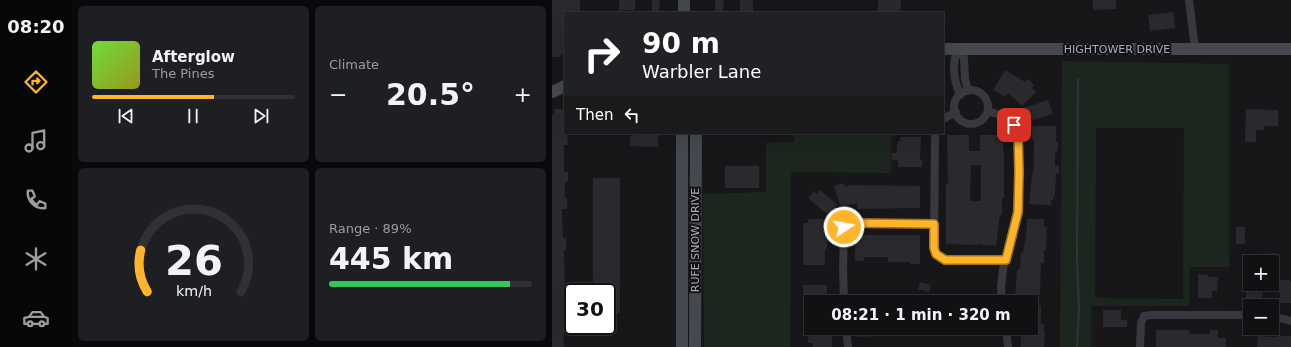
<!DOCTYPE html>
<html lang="en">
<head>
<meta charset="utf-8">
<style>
  :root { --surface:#111114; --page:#1e1f22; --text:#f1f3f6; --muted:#9c9da0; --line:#303134; --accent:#ffb42a }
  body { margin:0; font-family:"DejaVu Sans",sans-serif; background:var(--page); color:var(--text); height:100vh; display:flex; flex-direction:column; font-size:15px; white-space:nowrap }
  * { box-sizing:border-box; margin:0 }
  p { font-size:13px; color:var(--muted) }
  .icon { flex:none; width:22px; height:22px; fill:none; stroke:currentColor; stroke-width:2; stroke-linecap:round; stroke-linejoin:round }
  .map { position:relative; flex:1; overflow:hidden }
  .sheet { display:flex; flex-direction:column; gap:6px; padding:6px; background:#09090b; width:480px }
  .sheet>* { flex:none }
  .banner { position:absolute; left:12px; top:12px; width:380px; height:122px; border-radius:0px; box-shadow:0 4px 16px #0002,0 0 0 1px var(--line); background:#202124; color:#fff; overflow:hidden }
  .tools { position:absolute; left:691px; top:255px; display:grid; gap:8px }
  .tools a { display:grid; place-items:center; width:36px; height:36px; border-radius:0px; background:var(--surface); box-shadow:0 4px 16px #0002,0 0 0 1px var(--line); font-size:20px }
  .speed { position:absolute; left:12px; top:283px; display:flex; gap:8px; font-size:20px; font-weight:700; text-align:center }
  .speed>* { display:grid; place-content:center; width:52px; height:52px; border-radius:50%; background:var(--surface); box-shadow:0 4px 16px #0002,0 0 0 1px var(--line); line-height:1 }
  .speed .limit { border:2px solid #111; border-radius:6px; background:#fff; color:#111 }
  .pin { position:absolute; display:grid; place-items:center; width:34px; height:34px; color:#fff; margin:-17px; border-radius:8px; box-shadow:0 2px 6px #0006 }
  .me { position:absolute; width:44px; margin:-22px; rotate:78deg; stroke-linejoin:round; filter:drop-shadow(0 0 3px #0008) }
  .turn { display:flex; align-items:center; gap:14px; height:84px; padding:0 12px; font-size:18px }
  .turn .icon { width:52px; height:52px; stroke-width:2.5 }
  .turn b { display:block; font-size:28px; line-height:34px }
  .then { display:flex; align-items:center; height:38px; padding:0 12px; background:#0003; gap:8px; font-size:15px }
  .big { font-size:30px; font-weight:600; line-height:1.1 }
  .sheet .tile { flex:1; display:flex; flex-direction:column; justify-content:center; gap:6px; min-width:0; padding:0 14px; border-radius:6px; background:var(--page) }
  .sheet .dial { align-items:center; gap:0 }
  .dial svg { height:104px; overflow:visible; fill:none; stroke:var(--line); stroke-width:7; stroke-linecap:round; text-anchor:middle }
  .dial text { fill:var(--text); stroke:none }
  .song { display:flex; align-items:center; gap:12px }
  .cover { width:48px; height:48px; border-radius:6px; background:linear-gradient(135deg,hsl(100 70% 55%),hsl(60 70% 35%)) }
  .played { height:4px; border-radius:2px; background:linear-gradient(90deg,var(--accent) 60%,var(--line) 60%) }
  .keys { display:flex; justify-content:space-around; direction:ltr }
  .heat { display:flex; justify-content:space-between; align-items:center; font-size:22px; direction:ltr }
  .charge { height:6px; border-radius:3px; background:linear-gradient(90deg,#34c759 89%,var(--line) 0) }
  .sheet .tiles { flex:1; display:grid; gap:6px; grid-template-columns:repeat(2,1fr) }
  .trip { position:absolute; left:252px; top:295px; width:234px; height:40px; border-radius:0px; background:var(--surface); box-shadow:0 4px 16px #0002,0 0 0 1px var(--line); font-weight:600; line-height:40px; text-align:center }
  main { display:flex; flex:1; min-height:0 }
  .tab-bar { display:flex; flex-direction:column; width:72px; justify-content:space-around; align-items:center; background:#070708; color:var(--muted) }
  .tab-bar .icon { width:28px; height:28px }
  .tab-bar .current { color:var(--accent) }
  .tab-bar b { font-size:18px; color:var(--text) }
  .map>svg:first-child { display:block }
  .green { fill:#1d261e; fill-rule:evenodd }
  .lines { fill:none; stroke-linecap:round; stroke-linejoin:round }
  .stream { stroke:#2c373f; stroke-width:2 }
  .building { fill:#2a2a2e; fill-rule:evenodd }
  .street { stroke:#38393f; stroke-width:8 }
  .secondary { stroke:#464850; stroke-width:12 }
  .route-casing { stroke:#a6751b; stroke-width:10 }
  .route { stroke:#ffb42a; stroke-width:7 }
  .labels { text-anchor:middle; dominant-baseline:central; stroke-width:4; stroke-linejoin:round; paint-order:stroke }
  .street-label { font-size:11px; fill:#a8aebb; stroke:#121215 }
</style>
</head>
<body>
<main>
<nav class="tab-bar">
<b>08:20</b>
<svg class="icon current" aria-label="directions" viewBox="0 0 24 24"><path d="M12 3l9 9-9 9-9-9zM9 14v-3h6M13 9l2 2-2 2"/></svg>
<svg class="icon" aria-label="music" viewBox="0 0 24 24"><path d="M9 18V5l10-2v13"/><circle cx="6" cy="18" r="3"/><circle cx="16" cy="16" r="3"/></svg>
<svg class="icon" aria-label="phone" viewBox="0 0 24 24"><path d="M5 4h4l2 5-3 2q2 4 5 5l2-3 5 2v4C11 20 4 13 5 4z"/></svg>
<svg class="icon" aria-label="climate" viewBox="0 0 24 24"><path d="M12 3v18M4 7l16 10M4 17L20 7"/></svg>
<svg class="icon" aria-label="car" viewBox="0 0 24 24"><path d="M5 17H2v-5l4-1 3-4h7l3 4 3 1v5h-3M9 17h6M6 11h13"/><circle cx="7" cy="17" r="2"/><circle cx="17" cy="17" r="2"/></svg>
</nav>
<section class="sheet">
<div class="tiles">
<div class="tile">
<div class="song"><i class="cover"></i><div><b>Afterglow</b><p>The Pines</p></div></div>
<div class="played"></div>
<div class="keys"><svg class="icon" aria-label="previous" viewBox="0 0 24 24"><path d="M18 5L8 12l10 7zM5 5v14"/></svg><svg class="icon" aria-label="pause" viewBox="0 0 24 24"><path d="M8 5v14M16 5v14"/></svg><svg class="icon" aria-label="next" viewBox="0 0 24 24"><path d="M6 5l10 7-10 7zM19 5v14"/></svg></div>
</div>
<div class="tile"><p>Climate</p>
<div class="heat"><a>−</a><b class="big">20.5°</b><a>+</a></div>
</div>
<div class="tile dial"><svg viewBox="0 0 100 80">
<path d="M14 69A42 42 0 1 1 86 69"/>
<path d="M14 69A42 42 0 0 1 9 37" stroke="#ffb42a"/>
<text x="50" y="56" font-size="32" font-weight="700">26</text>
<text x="50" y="72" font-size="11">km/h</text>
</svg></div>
<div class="tile"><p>Range · 89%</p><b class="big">445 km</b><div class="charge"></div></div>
</div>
</section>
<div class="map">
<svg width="739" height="347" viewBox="0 0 739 347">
  <rect width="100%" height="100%" fill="#17171a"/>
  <path class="green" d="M510,61L677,64V267H638L637,306H539V347H508ZM544,128H632L631,299L543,298Z
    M242,133H339V173L239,172L238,347H152L151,194L214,192V143L242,142Z"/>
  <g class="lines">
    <path class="stream" d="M525,347L527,309L525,259L526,79"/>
  </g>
  <path class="building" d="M0,0H28V13H13V51L7,57H0Z
    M67,0H83V10H67Z
    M100,0H108L107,13H100Z
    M163,0H172L171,13H163Z
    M188,0H201V13H188Z
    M326,0H349L348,13H326Z
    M541,0H564V9L541,10Z
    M621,12L623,28L598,31L596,15Z
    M453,70L473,82L476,79L482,85L480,88L484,92L470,106L456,93L453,97L441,90Z
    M496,100L501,114L475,122L472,113L475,112L472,108Z
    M2,109H13V133H15L16,145H12V172H16V182H13V198H15V209H10L11,238H14V250H12L13,291L12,312H11L12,347H0V115H2Z
    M694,109L726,110V126H712V130H704V142H693Z
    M480,126H504V142H506V149H505V152H503V166H507V173H504L503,197H501V200H499V205L477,204L480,174H481L482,158V140H480Z
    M81,133H106V147L78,146V136H81Z
    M395,135H417V151H428V135H451V151H452V198H450V215H448L444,246L426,244V245L394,244V184H396ZM419,165H429V201H418Z
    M348,137H369L368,160H370V167H346V160H340V153H345V144H346V141H348Z
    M173,166H207V188H173Z
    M41,178H68V313H55V292H41Z
    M292,183L293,187L299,185L368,186V208L305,209V203L289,208L282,186Z
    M268,190L286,205L277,216L256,198L262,191L265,194Z
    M256,219H275V249H273V265H251V223H256Z
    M475,219H492V227H495L494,250H492V263H489L488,294H484V301H463L465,269H468L469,253H471L472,243H473L474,230H475Z
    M684,227H693V244H684Z
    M303,235H368V264H358V262H336V257H312V261H303Z
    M724,253L725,262H698V265L692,266V255Z
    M646,274L656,275V277H666L665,291H660V298H646Z
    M728,280H738V282H739V303H728Z
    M368,282L379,285L377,292L366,289Z
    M694,284H711L710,300H694Z
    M251,285H275V302H259V315H253Z
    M479,305L489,306V324H492V331H493L492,347H469V328H479Z
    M551,310H569V320H575V327H551Z
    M256,328H277V334H280V347H261V343H256Z
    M304,328H370V334L305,337Z
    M391,328H405V334H391Z
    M425,328H439V334H425Z
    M604,330H637V334H658V330H666V338H674V347H604Z
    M706,330H713V337H726V336H739V347H705Z"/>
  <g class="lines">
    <path class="street" d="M637,0L643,49
      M408,49L412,58L413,79L416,91
      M402 107a17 17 0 1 1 34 0a17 17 0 1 1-34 0Z
      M408,95C404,85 400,70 403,58C404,55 407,52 408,49
      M436,111L451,116L458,120L462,125L466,134L467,171L465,212L451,269L449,287L450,302
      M391,119L404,112
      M383,133L382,248L384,254L393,260L454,261
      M292,302L291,269L292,227L295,224L300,223L382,224
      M720,316L739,321
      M294,328L296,347
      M454,328L456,347
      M588,347L589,323L592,316L599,315H698"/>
    <path class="secondary" d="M132,13V0
      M391,49H739
      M0,92L13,86
      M130,133V347
      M143,347L144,133"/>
  </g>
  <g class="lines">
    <defs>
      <path id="route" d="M292,227L295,224L300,223L382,224V248L384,254L393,260H454L466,212L467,171L466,134L462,125"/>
    </defs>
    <use href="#route" class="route-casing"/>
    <use href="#route" class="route"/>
  </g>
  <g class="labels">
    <g class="street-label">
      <text x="565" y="49">HIGHTOWER DRIVE</text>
      <text transform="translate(143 240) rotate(-90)">RUFE SNOW DRIVE</text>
    </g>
  </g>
</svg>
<div class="tools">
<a>+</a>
<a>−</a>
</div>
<div class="speed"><div class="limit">30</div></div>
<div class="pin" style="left:462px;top:125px;background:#d93025"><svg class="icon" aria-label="arrive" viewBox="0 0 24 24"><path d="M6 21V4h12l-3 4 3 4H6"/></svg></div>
<svg class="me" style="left:292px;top:227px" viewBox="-20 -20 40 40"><circle r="17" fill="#ffb42a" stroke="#fff" stroke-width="3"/><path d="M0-11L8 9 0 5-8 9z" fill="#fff"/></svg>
<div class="trip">08:21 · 1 min · 320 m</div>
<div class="banner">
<div class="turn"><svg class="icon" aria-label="right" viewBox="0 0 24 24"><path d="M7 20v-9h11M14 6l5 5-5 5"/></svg><div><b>90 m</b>Warbler Lane</div></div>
<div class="then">Then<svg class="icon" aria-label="left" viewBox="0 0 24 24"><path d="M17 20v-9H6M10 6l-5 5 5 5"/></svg></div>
</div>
</div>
</main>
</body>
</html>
